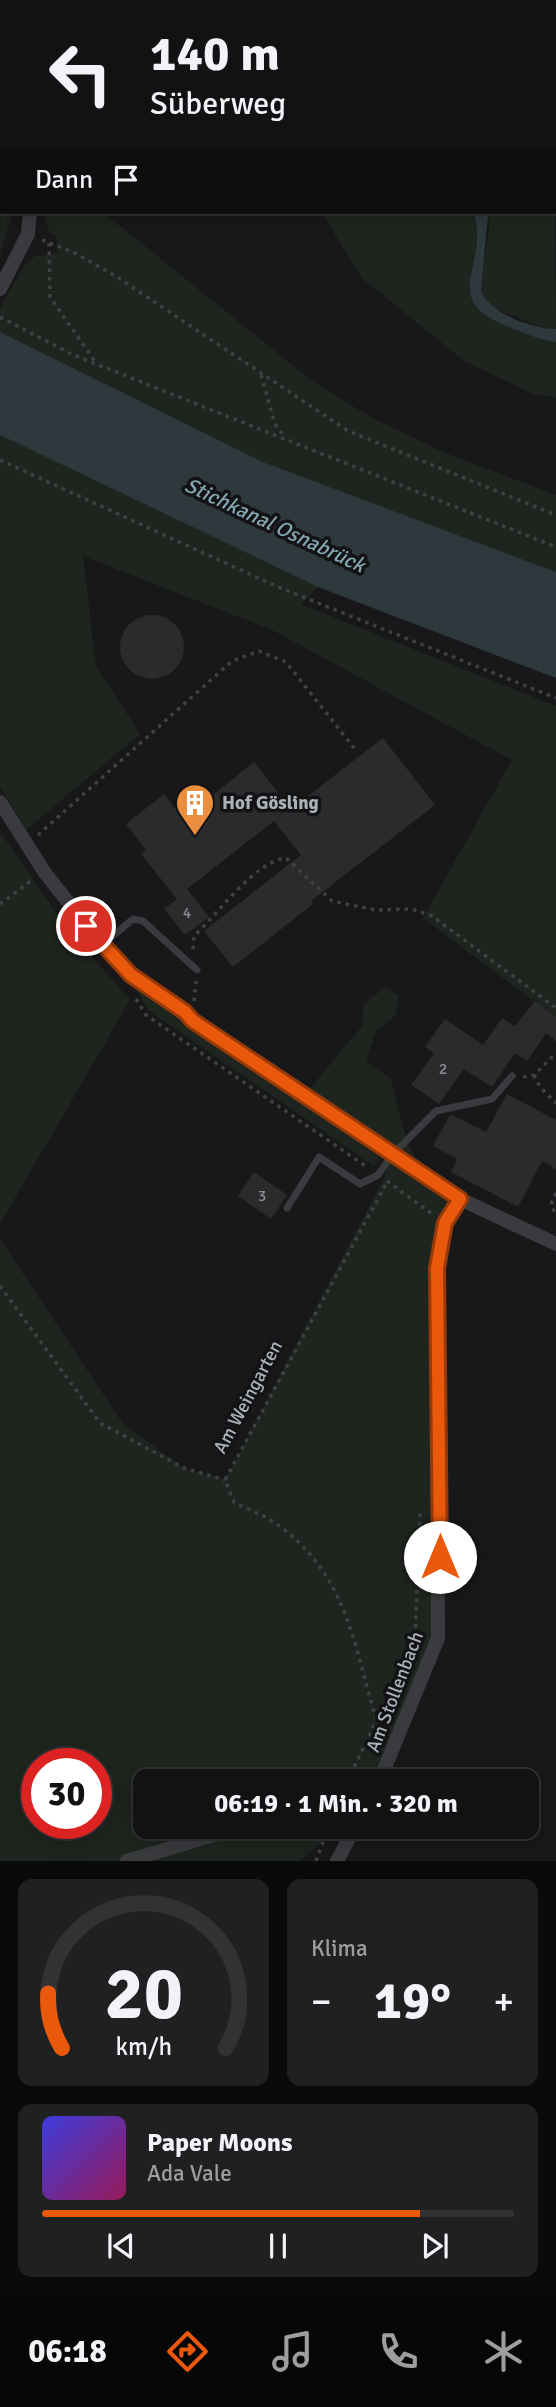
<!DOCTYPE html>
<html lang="de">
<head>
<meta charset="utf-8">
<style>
  :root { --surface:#121214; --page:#1f2022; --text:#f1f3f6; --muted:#9c9ea0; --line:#313234; --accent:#ea580c }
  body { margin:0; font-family:Signika,sans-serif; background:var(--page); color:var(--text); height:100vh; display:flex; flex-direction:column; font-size:26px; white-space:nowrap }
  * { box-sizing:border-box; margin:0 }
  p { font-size:23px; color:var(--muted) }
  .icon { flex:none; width:38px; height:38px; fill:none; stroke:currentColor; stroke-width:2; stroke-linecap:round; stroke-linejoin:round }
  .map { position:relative; height:1861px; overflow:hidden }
  .sheet { display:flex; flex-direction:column; gap:18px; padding:18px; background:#0a0a0b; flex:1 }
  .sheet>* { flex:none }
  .guide { position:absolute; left:0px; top:0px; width:556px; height:214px; box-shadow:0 4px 18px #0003,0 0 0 2px var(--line); background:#121214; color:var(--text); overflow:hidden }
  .speed { position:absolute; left:21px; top:1748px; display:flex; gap:14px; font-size:35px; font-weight:700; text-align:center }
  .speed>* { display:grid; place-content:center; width:91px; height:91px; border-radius:50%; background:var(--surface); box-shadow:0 4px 18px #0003,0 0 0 2px var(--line); line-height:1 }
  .speed .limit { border:10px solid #d22; background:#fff; color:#111 }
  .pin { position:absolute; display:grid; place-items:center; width:60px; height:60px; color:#fff; margin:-30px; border:4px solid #fff; border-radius:50%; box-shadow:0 2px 7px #0007 }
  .me { position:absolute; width:77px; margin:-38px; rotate:0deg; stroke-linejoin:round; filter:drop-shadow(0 0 5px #0008) }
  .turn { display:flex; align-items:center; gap:24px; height:147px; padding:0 35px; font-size:32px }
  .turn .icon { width:91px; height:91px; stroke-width:2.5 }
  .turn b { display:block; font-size:49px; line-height:60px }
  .then { display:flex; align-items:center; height:66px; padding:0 35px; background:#0003; gap:14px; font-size:26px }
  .big { font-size:52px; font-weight:700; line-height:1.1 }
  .sheet .widget { flex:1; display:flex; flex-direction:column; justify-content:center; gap:10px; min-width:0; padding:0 24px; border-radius:14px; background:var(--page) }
  .sheet .dial { align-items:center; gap:0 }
  .dial svg { height:182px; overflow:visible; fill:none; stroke:var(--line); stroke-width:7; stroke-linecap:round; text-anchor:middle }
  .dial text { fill:var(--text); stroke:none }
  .song { display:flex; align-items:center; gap:21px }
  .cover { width:84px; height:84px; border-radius:10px; background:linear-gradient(135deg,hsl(240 70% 55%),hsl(330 70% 35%)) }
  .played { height:7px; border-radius:4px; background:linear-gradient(90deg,var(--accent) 80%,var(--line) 80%) }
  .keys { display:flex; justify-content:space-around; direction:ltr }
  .heat { display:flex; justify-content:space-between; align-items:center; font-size:38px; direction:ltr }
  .sheet .tiles { flex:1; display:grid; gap:18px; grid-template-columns:1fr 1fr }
  .widget:last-child { grid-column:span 2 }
  .trip { position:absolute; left:133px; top:1769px; width:406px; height:70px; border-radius:14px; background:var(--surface); box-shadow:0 4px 18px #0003,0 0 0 2px var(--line); font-weight:700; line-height:70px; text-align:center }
  .tabs { display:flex; height:112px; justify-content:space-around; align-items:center; background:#070708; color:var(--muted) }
  .tabs .icon { width:49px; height:49px }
  .tabs .active { color:var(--accent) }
  .tabs b { font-size:32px; color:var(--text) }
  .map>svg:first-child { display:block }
  .green { fill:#1e241e; fill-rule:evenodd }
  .water { fill:#2e393d }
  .building { fill:#2b2b2e }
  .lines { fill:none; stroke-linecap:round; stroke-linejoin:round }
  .path { stroke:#3f4245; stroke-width:3.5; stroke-dasharray:3.5 5; stroke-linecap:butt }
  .lane { stroke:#393b3e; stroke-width:7 }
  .street { stroke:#393b3e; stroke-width:14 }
  .route-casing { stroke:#983908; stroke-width:18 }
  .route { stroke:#ea580c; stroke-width:12 }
  .labels { text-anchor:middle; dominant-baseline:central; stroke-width:7; stroke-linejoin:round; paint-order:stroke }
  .number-label { font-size:16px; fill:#8a9096 }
  .poi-label { font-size:19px; font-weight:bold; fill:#aab2b9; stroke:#131315; text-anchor:start }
  .street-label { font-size:19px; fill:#aab2b9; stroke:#131315 }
  .water-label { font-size:21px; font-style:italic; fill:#83a6b2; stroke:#131315 }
</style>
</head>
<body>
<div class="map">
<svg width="556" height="1861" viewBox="0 0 556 1861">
  <rect width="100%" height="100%" fill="#18181a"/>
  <path class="green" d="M2,69V212H12L0,255Z
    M555,167L556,329C541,329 528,322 515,316C505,313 493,310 486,302C471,284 496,236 487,212H555Z
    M43,212H103L312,381L369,416L443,452L556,495V572L263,462L0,332V308L26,263L35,256L57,253V237L49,231Z
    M321,212H473C492,265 436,299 509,327C524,333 539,340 556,342V397L533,394L464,361L362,278Z
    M0,435L318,587L301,604L556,706V1018L423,918L512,760L272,630L83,556L96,666L140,734L26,830L0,786Z
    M0,832L67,928L130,1000L0,1224Z
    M386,987L399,996L395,1016L376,1031L366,1061L391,1079L406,1138L423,1175L460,1199L440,1240L438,1638L379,1781L145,1782V1827H340L299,1861H0V1239L123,1424L184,1468L225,1480L383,1180L392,1156L303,1097L362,1026L364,1003ZM37,1764H96V1824H37Z
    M135,988L380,1157L374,1166L149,1011Z"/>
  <path class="water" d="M473,212H487L488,216L481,290C488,313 533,329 556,329V342C539,340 524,333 509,327C435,299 492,265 473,212Z
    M0,332L263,462L556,572V678L318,587L0,435Z"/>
  <path class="building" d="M120 647a32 32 0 1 1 64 0a32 32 0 1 1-64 0Z
    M383,738L435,805L311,901L313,904L233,967L204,931L301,855L274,821L187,889L209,917L185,935L164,909L177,899L141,854L146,850L126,824L164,794L183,819L254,762L291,809Z
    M535,1001L556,1017V1041L546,1033L527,1061L515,1053L492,1087L464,1069L439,1104L411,1085L434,1053L425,1047L445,1019L483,1045L502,1018L515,1026Z
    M507,1094L556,1120V1169L542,1161L518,1207L451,1172L457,1159L433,1146L450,1114L486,1132Z
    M254,1172L287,1195L271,1219L238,1196Z"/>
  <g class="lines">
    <path class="path" d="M15,0V2
      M408,0L409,2
      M513,0L514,2
      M555,66L556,68
      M554,212L556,214
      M42,240L73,252L117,277L348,431L556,515
      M49,243L50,297L96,363
      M0,317L71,354L556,547
      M261,375L275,424L284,436
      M0,460L278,587L556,698
      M38,835L232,661L259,651L286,662L354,748
      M0,904L32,880
      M193,949L194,936C218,914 255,861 286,858L332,901L375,910L412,909L432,916L556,1008
      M136,999L146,1015L367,1167
      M194,1001L196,981
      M534,1075L540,1087L556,1103
      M523,1077L534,1075L556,1053
      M387,1181L432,1214
      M556,1193L551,1204L556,1216
      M0,1286L100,1423L184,1468L225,1480
      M381,1736C355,1655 351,1573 272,1521C261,1514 246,1509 234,1502L225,1480L386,1184
      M347,1782L415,1640L420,1511
      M316,1861L329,1827"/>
    <path class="lane" d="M0,50L2,46
      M102,945L133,919L143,921L197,970
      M287,1208L319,1157L360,1184L378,1175L392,1155L436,1111L492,1099L512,1076"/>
    <path class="street" d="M45,2V0
      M0,289L28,234L30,212
      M0,802L45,873L102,945L131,975L303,1097L460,1199L556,1244
      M379,1782L438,1638L437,1268L445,1223L460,1199
      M127,1861L240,1827
      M337,1861L355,1827"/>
  </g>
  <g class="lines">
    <defs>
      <path id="route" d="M86,926L131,975L185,1012L193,1021L460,1199L445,1223L437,1268L440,1557"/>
    </defs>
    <use href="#route" class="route-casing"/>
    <use href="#route" class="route"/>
  </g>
  <defs>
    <symbol id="building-pin" viewBox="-11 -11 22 30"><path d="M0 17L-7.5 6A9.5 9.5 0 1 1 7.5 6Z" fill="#eb8e3e" stroke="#131315"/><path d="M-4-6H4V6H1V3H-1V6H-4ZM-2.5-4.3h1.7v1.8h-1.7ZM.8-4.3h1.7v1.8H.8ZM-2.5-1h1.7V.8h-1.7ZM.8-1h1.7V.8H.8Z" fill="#fff"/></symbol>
  </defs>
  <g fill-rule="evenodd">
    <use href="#building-pin" x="173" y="781" width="44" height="60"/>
  </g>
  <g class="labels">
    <g class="number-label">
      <text x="187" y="913">4</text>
      <text x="443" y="1069">2</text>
      <text x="262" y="1196">3</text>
    </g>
    <g class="poi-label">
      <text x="222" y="803">Hof Gösling</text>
    </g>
    <g class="street-label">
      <text transform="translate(248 1397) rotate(-62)">Am Weingarten</text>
      <text transform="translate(395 1692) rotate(-69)">Am Stollenbach</text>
    </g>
    <g class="water-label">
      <text transform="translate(275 525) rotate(25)">Stichkanal Osnabrück</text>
    </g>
  </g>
</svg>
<div class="speed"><div class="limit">30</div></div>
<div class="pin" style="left:86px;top:926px;background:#d93025"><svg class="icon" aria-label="arrive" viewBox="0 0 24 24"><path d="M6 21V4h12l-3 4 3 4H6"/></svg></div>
<svg class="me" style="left:440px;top:1557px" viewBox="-20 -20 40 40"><circle r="19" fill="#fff"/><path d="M0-13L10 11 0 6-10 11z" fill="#ea580c"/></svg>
<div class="trip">06:19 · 1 Min. · 320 m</div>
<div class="guide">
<div class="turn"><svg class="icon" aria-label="left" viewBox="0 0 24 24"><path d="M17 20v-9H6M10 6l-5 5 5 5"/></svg><div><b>140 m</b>Süberweg</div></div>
<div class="then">Dann<svg class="icon" aria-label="arrive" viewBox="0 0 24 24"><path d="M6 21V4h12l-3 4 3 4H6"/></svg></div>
</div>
</div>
<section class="sheet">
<div class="tiles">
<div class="widget dial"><svg viewBox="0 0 100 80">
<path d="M14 69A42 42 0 1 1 86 69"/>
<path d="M14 69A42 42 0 0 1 8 45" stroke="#ea580c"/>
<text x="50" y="56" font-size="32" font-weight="700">20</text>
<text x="50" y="72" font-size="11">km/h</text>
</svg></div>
<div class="widget"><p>Klima</p>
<div class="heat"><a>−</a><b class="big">19°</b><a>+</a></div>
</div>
<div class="widget">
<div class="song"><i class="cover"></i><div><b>Paper Moons</b><p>Ada Vale</p></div></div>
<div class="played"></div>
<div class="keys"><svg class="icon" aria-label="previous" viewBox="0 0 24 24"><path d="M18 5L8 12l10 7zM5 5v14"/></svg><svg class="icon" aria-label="pause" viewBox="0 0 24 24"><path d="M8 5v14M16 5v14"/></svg><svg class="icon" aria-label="next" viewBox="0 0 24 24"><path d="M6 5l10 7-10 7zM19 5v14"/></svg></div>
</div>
</div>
</section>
<nav class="tabs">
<b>06:18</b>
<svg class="icon active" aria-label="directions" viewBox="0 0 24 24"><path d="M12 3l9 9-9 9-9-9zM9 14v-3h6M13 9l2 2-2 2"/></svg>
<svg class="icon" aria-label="music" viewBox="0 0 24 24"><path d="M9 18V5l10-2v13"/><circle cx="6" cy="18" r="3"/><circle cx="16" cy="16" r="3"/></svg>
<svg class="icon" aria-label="phone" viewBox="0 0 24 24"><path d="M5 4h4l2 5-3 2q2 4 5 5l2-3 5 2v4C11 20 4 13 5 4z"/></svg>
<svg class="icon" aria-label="climate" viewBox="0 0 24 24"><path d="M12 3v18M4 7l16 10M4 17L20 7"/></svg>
</nav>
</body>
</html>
